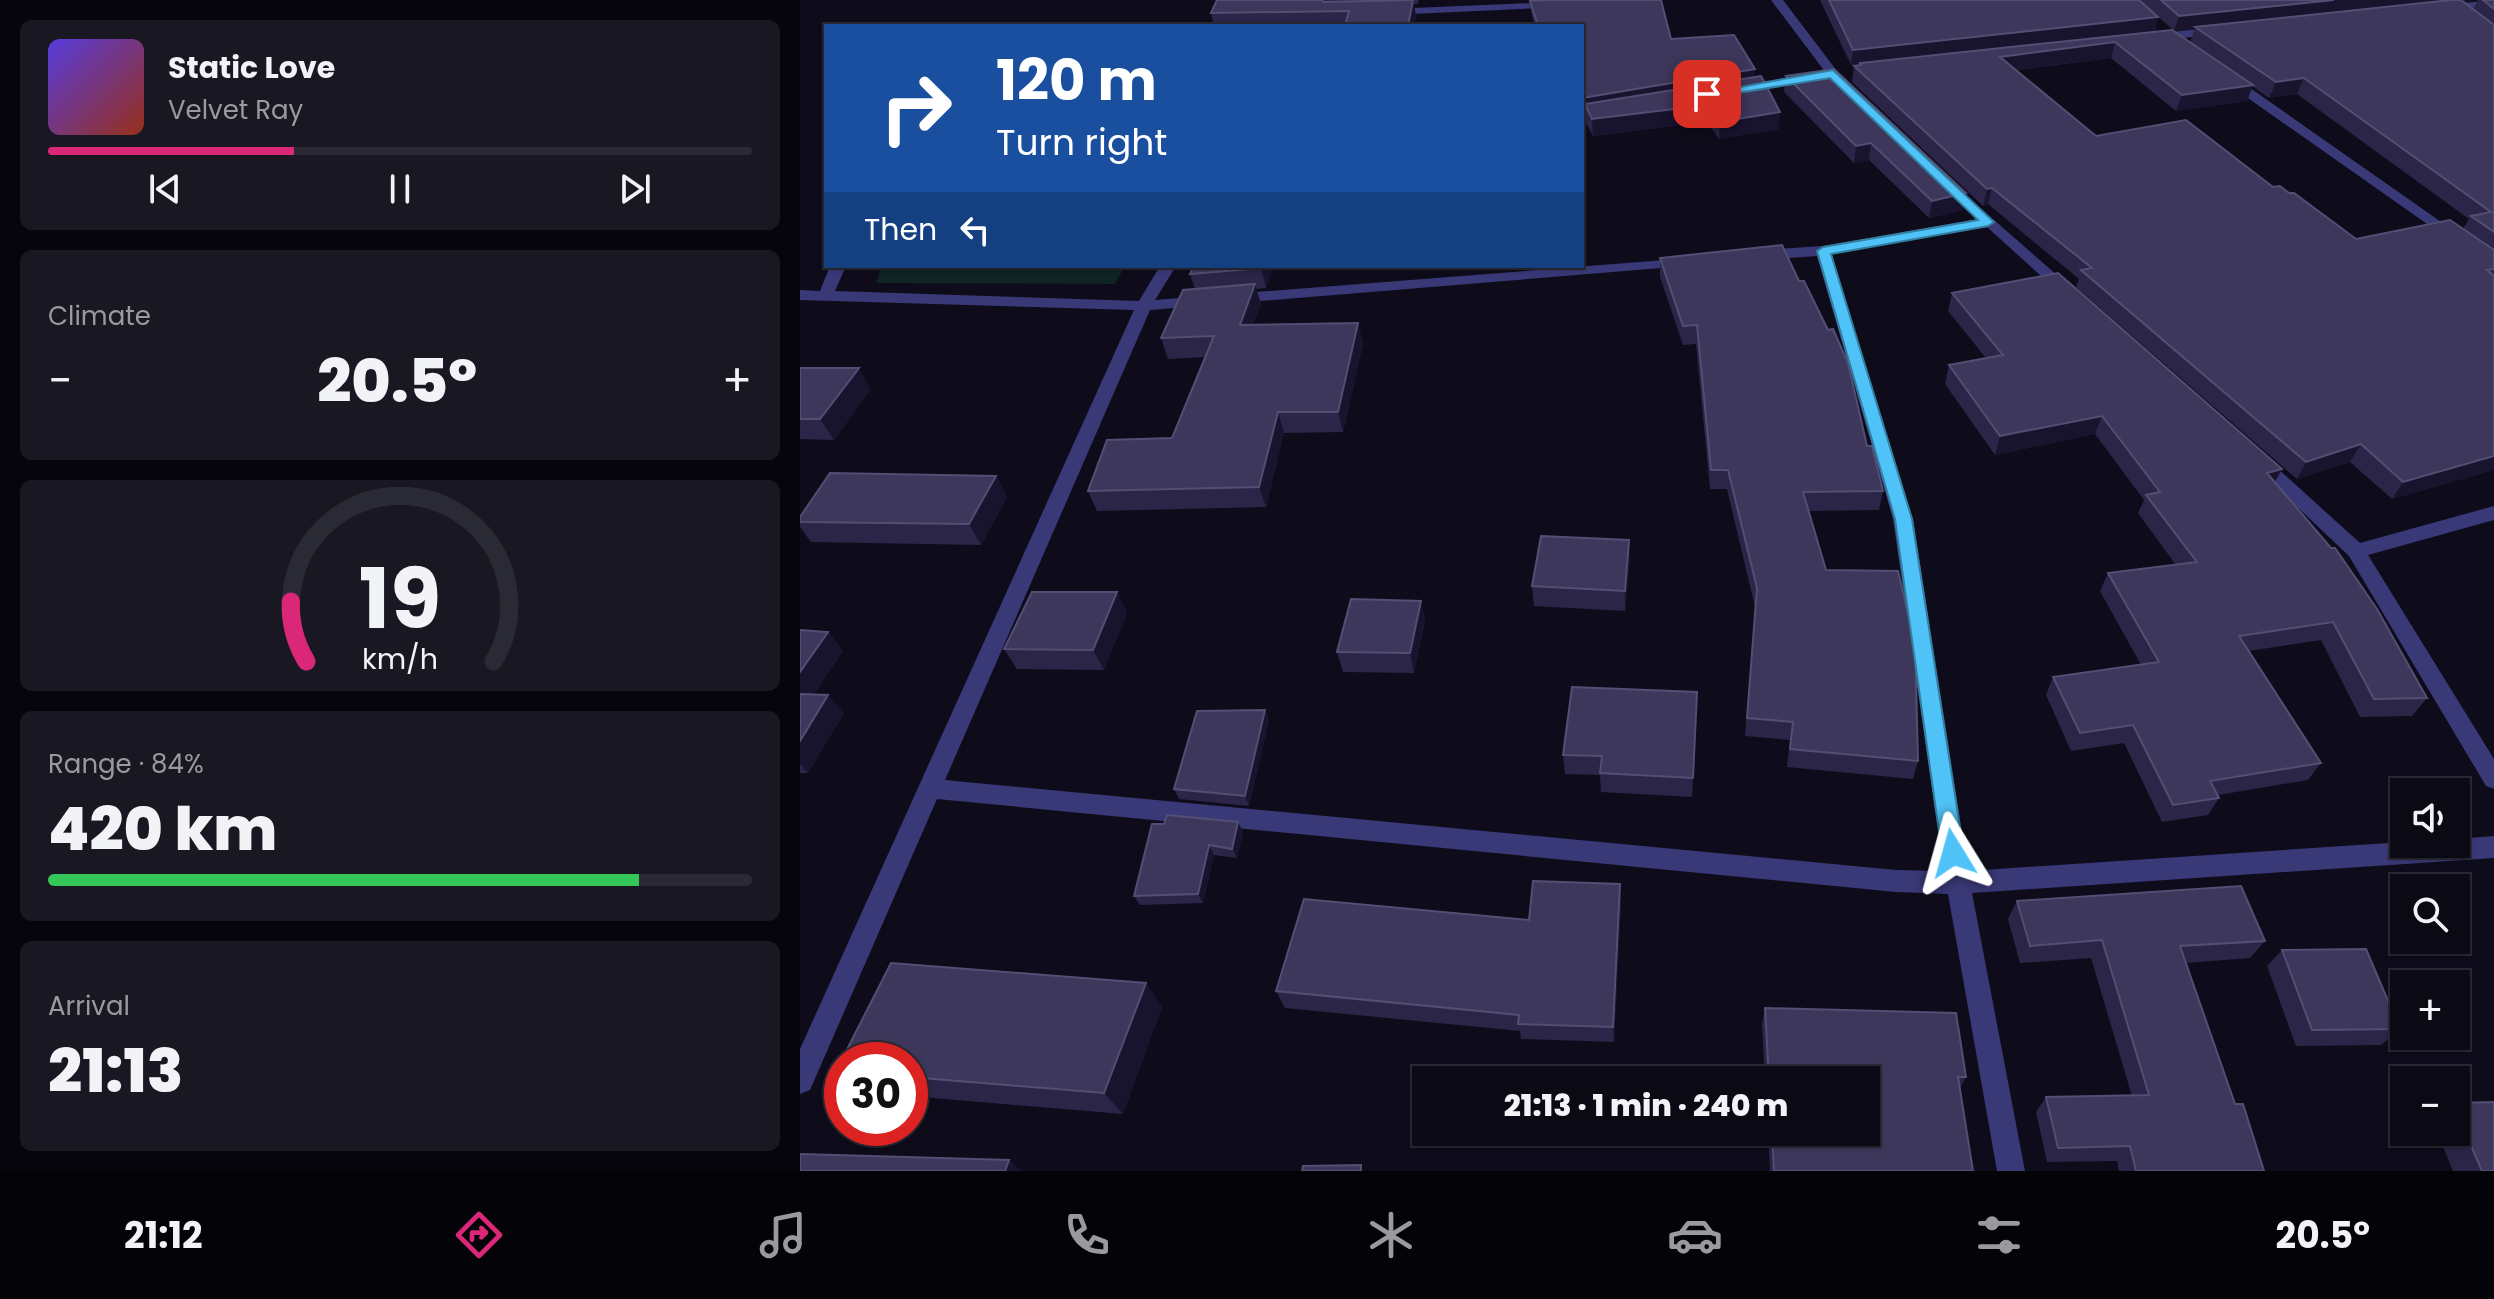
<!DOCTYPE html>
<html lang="en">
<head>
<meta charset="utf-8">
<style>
  :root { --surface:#0a0914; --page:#181722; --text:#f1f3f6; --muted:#999aa0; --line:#2a2a34; --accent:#db2777 }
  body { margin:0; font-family:Poppins,sans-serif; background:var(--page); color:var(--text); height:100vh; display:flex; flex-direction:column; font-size:30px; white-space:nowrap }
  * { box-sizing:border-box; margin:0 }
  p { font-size:26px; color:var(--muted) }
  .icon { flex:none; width:44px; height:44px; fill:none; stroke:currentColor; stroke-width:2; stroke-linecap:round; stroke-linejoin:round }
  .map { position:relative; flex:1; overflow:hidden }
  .side { display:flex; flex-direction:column; gap:20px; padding:20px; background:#06050b; width:800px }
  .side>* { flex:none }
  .guide { position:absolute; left:24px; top:24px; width:760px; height:244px; border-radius:0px; box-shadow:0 2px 6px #0004,0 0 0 2px var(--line); background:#1a4fa0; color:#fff; overflow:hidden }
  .tools { position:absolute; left:1590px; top:778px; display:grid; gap:16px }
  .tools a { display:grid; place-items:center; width:80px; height:80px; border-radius:0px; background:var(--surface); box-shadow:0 2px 6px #0004,0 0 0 2px var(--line); font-size:40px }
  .speed { position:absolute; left:24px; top:1042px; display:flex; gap:16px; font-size:40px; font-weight:700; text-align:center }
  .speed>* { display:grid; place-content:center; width:104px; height:104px; border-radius:50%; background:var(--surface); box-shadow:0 2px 6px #0004,0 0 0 2px var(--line); line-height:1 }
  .speed .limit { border:12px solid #d22; background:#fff; color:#111 }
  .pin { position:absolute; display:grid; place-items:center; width:68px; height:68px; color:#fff; margin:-34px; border-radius:16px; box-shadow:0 4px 12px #0006 }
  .me { position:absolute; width:88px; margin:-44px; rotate:352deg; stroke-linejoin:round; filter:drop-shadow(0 0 6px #0008) }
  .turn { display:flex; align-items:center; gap:28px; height:168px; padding:0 40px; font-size:36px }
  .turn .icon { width:104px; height:104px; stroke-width:2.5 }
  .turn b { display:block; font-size:56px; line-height:68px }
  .then { display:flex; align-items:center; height:76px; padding:0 40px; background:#0003; gap:16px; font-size:30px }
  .big { font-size:60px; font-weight:800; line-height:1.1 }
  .side .tile { flex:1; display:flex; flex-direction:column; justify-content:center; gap:12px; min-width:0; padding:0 28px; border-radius:12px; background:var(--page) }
  .side .dial { align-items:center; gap:0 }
  .dial svg { height:208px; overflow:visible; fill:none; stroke:var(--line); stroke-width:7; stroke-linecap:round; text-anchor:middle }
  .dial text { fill:var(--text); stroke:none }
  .song { display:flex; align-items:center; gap:24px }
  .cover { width:96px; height:96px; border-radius:12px; background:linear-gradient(135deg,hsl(250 70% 55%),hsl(10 70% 35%)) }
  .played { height:8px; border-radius:4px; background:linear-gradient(90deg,var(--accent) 35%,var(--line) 35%) }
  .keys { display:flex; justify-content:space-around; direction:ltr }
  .heat { display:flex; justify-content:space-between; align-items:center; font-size:44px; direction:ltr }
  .charge { height:12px; border-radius:6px; background:linear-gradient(90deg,#34c759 84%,var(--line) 0) }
  .trip { position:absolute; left:612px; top:1066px; width:468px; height:80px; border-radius:0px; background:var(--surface); box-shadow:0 2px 6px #0004,0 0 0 2px var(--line); font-weight:800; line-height:80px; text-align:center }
  .menu { display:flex; height:128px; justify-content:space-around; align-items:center; background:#040408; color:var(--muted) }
  .menu .icon { width:56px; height:56px }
  .menu .current { color:var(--accent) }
  .menu b { font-size:36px; color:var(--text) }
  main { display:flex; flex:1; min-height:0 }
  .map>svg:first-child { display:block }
  .green { fill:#0f2423 }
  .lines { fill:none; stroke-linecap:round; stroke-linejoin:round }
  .minor { fill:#3a3977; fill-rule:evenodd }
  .wall { fill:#2b2548; fill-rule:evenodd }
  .shaded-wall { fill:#18142e }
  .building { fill:#3d375b; stroke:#534e74; stroke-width:2 }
  .route { fill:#4fc3f7; stroke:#337fa1; stroke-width:2 }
</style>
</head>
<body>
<main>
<section class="side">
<div class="tile">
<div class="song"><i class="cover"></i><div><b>Static Love</b><p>Velvet Ray</p></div></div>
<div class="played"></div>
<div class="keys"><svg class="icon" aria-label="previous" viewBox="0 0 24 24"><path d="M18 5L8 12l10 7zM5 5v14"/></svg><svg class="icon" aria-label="pause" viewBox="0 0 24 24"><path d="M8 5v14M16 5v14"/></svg><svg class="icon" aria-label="next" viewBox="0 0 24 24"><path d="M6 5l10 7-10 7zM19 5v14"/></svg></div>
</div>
<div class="tile"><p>Climate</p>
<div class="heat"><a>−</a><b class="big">20.5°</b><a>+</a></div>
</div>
<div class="tile dial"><svg viewBox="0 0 100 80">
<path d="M14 69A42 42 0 1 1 86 69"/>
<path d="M14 69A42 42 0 0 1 8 46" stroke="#db2777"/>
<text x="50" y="56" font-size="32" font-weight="700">19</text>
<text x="50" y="72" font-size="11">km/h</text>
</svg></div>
<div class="tile"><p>Range · 84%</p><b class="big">420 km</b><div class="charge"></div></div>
<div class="tile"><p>Arrival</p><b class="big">21:13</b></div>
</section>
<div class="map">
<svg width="1694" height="1171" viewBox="0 0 1694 1171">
  <rect width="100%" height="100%" fill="#0e0c1b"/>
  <path class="green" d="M82,266H325L315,284L76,283Z"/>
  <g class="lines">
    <path class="minor" d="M971,0H983L1037,71L1051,84V90H1043L1029,77Z
      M1694,0V6L1642,11L1636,8L1642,5Z
      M758,2L762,3V7L590,15L584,12L590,9Z
      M1419,27L1423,29V33L1352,42L1346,38L1352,34Z
      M1010,74L1016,78L1014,81L939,93L933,89L939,85Z
      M1425,76H1433L1694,259V271L1425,82Z
      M1145,177L1275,291L1273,294H1261L1187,227L1031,254L1113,519L1168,871L1604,842L1656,844V839L1694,836V858L1172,893L1225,1171H1197L1148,894L1096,892L137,799L10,1090L0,1094V1049L334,310L0,300V290L20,291L30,266H46L35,291L339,301L360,266H376L355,300L891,258L894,261L886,266L350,310L145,780L1096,870L1144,871L1093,519L1017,256L962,260L954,255L962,250L1023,246L1179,219L1140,184L1138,181Z
      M1459,455L1465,457L1560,543L1694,506V520L1568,555L1694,759V789L1686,786L1549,556L1453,465L1450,461L1453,457Z"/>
  </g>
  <path class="wall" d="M417,0H619L618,4H614L616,16L614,26H414L411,13Z
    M1020,0H1339L1358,17L1354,32L1390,42L1395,29L1374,31L1340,0H1674L1662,1L1673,10L1678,0H1694V470L1592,499L1550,462L1497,479L1276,287L1279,279L1188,204L1183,206L1052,82L1054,66L1060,64L1051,65ZM1311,58L1376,111L1447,101L1452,86L1469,98L1497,94L1669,219L1663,229L1556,239L1473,187L1296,136L1216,70Z
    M730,1L871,39L954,77L979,129L919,139L907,122L793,136L785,121V109H782V26H735L731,12Z
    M986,76L1163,210L1129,218L1069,160L1054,163L984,92Z
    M860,258L1067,446L1083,491L1079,510L1008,511L1026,570L1118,761L1113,779L987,767L990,740L945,736L955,607L927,489H910L896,344L883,345L860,277Z
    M474,266L466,288L456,289L461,304L453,324L563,343L543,432L484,433L466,507L297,511L288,491L372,438L406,357L368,359L361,338L395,289L390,274Z
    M1152,293L1482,469L1475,482L1627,698L1612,716L1560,717L1521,640L1449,651L1521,763L1508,780L1418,795L1419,798L1408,815L1362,822L1324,743L1271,751L1246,695L1253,677L1341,665L1300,591L1308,573L1376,565L1338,513L1344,500L1295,434L1195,455L1145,384L1149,365L1186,358L1148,311Z
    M0,368L71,389L34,440L0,439Z
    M196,476L207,497L181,545L11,542L0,527V522Z
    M830,560L825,611L734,606L732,586Z
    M317,592L327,613L304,670L217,669L204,649Z
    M621,601L625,621L614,673L543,672L537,652Z
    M0,630L28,632L43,651L14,694L44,713L8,773H0Z
    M897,692L892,797L801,792L800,775L765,774L763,755Z
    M465,710L469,720L449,806L379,799L374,789Z
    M438,822L443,832L437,858L414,855L403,903L340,905L334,896Z
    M820,884L821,902L814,1042L721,1039L720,1031L485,1008L476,991L729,920Z
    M1217,901L1465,941L1450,958L1386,963L1435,1104L1464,1171H1319L1317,1161L1247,1162L1236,1112L1246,1097L1332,1096L1291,958L1220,963L1208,919Z
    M1482,950L1600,1029L1581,1045L1496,1046L1467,966Z
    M91,963L346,983L362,1007L323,1114L110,1096V1060H42V1076L36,1071Z
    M965,1008L1166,1077L1160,1088L1173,1171H970L968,1132H1066V1080H965L962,1024Z
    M1656,1103L1694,1171H1653L1637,1132H1656Z"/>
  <path class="shaded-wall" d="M613,0L616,16L614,26H608Z
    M1534,0H1674L1398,28L1395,27V29L1374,31L1379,16Z
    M1358,17L1353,33L1051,65L1053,50Z
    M1315,42L1311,58L1196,72L1200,57Z
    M955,69L954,80L785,104V109H782V98Z
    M1504,78L1497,94L1469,98L1476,82Z
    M1453,85L1447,101L1376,111L1382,95Z
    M908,105L907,122L793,136L792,119Z
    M980,112L979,129L919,139L920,122Z
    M1071,143L1069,160L1054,163L1056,146Z
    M1192,188L1188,204L1183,206L1187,189Z
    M1166,193L1163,210L1129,218L1132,201Z
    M462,266H474L466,288L461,268Z
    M455,284L461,304L446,345L440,325Z
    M558,323L563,343L543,432L538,412Z
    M59,368L71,389L34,440L20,419Z
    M478,412L484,433L466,507L459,487Z
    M1302,416L1295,434L1195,455L1200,436Z
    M1561,444L1550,462L1497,479L1506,462Z
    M1694,456V470L1592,499L1603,482Z
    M1482,469L1472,487L1467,473Z
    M196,476L207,497L181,545L169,524Z
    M829,540L830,560L825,611V591Z
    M317,592L327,613L304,670L293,650Z
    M621,601L625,621L614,673L610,653Z
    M28,632L43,651L1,713L0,711V672Z
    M28,695L44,713L8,773L0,764V741Z
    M465,710L469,720L449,806L445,796Z
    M438,822L443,832L437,858L432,849Z
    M409,845L414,855L403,903L398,894Z
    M820,884L821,902L814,1042L813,1027Z
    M346,983L362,1007L323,1114L304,1093Z
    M209,1160L222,1171H205Z"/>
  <path class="building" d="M417,0H521L524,2L613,0L608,26H545L549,11L411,13Z
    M746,0H861L871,39L934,35L955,69L782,98V26H738L730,1Z
    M1029,0H1339L1358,17L1053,50Z
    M1361,0H1534L1379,16Z
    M1651,0H1661L1694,25V232L1671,216L1691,212L1504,78L1476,82L1395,27Z
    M1683,0H1694V9Z
    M1372,30L1453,85L1382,95L1315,42L1200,57L1296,136L1386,120L1473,187L1480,186L1489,193H1494L1556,239L1650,220L1694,250V269L1687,270L1694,276V456L1603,482L1561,444L1506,462L1281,270L1292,268L1192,188L1187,189L1054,66L1061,65L1060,63Z
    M1034,69L1166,193L1132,201L1071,143L1056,146L986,76Z
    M961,76L980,112L920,122L908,105L792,119L785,104Z
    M982,245L999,281H1004L1028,330L1033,329L1048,363L1067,446H1072L1083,491L1003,492L1026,570L1098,571L1115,643L1118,761L990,749L993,722L947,718L957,588L928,470H911L897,325L883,326L860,258Z
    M394,266H462L461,268L390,274Z
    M1258,273L1482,469L1467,473L1531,548H1535L1577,609L1627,698L1574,699L1533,622L1439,636L1521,763L1410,781L1419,798L1373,805L1333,725L1280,733L1253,677L1359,662L1308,573L1397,562L1346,495L1360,492L1302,416L1200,436L1149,365L1203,355L1152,293Z
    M455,284L440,325L558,323L538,412H478L459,487L288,491L307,440L372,438L414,336L361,338L383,290Z
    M0,368H59L20,419H0Z
    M30,473L196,476L169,524L0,522V517Z
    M741,536L829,540L825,591L732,586Z
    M232,592H317L293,650L204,649Z
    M551,599L621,601L610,653L537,652Z
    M0,630L28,632L0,672Z
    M772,687L897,692L893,778L800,773L802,756L763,755Z
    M0,694L28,695L0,741Z
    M465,710L445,796L374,789L397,711Z
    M367,815L438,822L432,849L409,845L398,894L334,896L352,824H364Z
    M733,881L820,884L813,1027L718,1024L719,1015L476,991L504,899L729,920Z
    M1441,886L1465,941L1380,946L1435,1104H1443L1464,1171H1336L1330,1146L1258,1148L1246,1097L1349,1095L1302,940L1230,946L1217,901Z
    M1566,949L1600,1029L1512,1030L1482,950Z
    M91,963L346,983L304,1093L110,1077V1060H42V1071H36Z
    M965,1008L1156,1013L1166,1077H1158L1173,1171H974L972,1132H1066V1080H969Z
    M1694,1102V1171H1682L1656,1111V1103Z
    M0,1154L209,1160L205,1171H0Z
    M561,1165V1171H502L503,1166Z"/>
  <path class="route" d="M1033,70L1194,222L1188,226L1031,254L1112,519L1164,853L1161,860L1153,863L1145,860L1142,853L1095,519L1017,251L1023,247L1178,220L1030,78L907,98L902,94Z"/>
</svg>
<div class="tools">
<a><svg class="icon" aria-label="sound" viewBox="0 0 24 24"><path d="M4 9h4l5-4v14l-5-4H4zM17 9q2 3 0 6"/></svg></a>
<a><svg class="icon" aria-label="search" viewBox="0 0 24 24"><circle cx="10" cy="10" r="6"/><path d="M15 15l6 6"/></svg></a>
<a>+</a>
<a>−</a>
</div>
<div class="speed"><div class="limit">30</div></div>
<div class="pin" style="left:907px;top:94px;background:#d93025"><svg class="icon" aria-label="arrive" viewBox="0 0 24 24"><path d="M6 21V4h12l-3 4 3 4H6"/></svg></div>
<svg class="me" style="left:1153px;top:853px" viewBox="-20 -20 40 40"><path d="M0-17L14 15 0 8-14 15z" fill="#4fc3f7" stroke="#fff" stroke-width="4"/></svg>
<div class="trip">21:13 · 1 min · 240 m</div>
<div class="guide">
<div class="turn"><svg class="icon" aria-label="right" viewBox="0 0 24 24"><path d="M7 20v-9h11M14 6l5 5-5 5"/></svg><div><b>120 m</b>Turn right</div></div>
<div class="then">Then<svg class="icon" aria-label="left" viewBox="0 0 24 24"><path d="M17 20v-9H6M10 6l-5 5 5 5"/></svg></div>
</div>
</div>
</main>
<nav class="menu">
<b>21:12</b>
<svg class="icon current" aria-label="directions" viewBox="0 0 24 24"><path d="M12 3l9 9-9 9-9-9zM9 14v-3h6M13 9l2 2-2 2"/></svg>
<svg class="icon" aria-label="music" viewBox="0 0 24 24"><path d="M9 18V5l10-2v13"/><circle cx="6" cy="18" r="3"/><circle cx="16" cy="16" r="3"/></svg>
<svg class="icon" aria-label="phone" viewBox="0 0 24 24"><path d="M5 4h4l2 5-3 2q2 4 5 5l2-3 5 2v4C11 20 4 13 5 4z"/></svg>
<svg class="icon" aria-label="climate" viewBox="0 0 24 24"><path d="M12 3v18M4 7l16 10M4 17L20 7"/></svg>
<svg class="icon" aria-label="car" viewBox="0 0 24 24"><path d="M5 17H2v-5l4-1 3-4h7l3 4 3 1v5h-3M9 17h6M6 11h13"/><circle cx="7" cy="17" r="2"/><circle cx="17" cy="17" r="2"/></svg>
<svg class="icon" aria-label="filters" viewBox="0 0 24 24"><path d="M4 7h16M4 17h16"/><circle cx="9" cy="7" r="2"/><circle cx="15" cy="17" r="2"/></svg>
<b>20.5°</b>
</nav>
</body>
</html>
